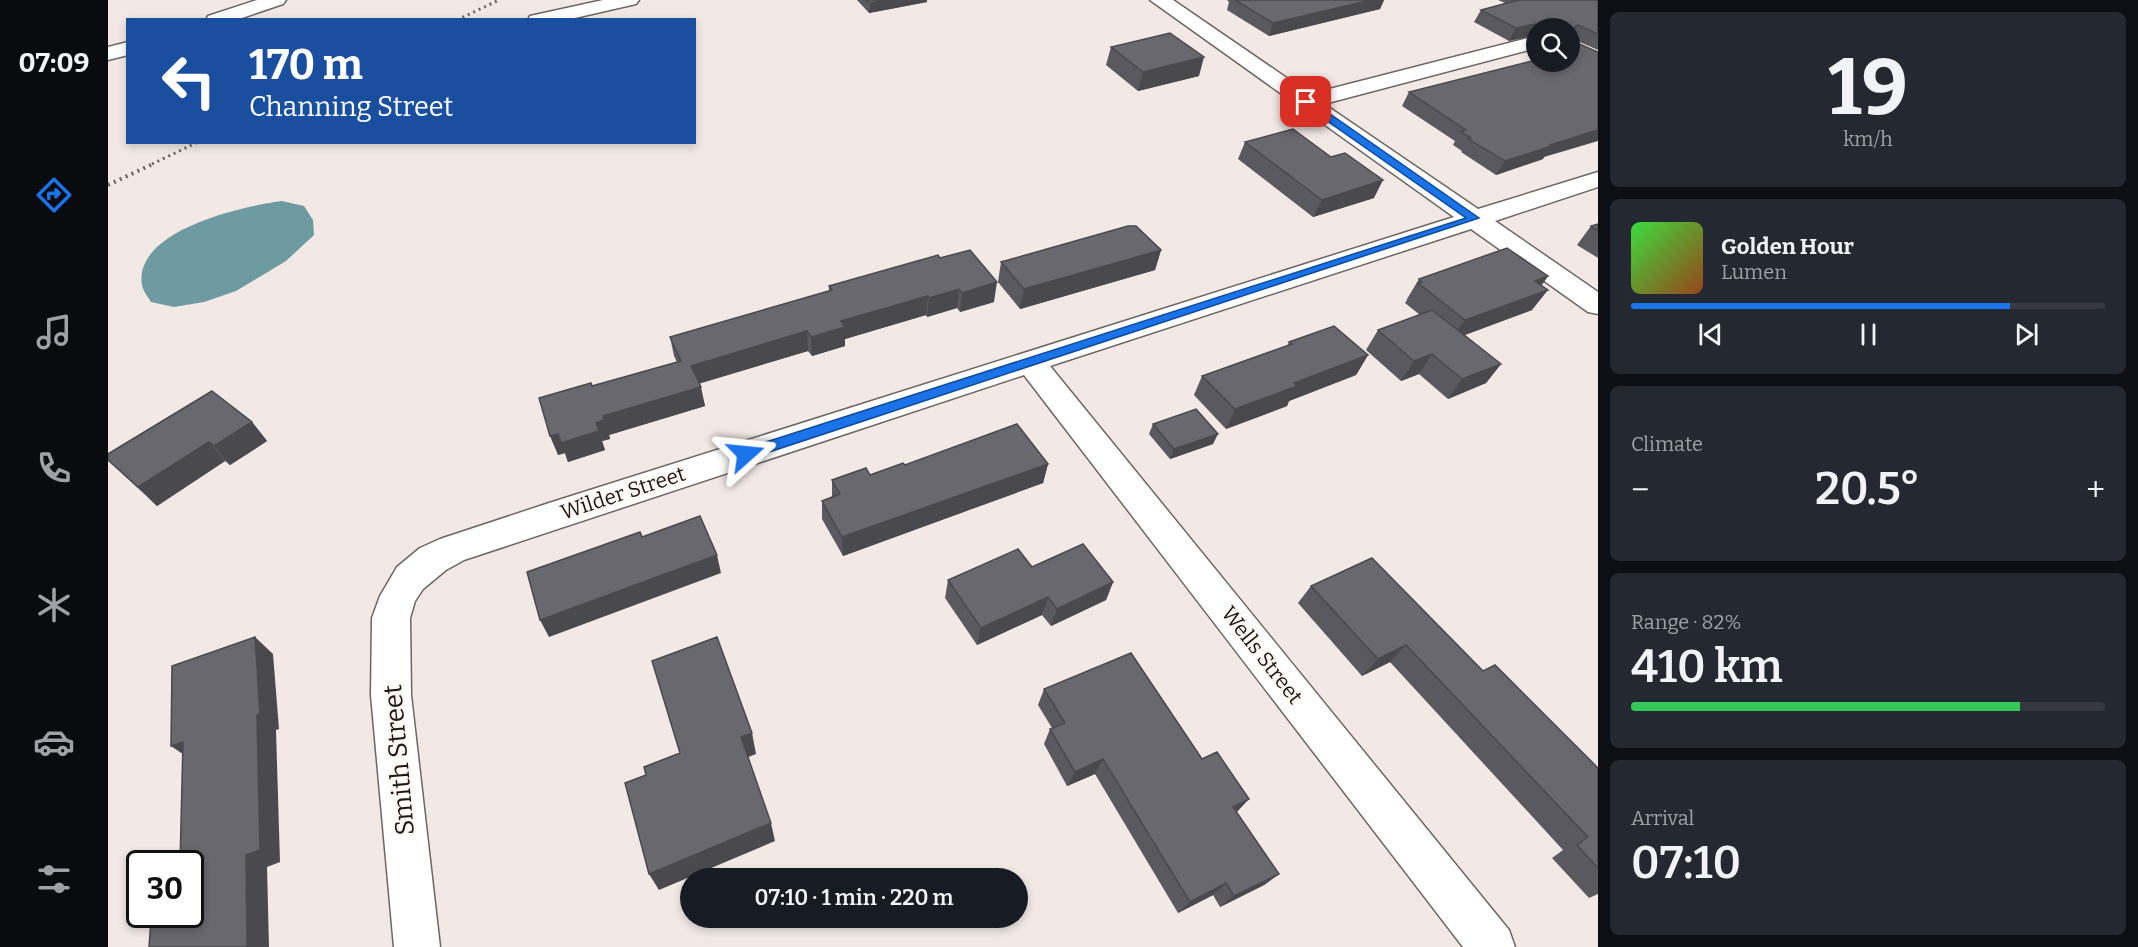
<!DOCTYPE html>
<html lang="en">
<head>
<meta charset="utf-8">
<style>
  :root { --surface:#171b24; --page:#242831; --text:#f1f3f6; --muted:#9ea1a6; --line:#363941; --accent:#1a73e8 }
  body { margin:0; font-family:Bitter,serif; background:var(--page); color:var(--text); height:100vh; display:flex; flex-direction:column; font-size:22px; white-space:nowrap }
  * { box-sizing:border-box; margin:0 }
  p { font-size:20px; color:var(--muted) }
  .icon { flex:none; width:33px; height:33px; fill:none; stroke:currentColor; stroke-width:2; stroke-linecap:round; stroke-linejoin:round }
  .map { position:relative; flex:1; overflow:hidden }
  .sheet { display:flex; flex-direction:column; gap:12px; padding:12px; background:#0d0f14; width:540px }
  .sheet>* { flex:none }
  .guide { position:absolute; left:18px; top:18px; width:570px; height:126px; border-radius:0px; box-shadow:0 3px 9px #0003; background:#1a4fa0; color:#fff; overflow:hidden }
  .controls { position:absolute; left:1418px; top:18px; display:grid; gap:12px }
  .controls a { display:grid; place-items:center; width:54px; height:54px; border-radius:50%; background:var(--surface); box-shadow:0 3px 9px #0003; font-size:30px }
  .speed { position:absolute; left:18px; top:850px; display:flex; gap:12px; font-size:30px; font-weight:700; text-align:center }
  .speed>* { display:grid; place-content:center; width:78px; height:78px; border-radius:50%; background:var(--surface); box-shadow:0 3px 9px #0003; line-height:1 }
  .speed .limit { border:3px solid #111; border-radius:9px; background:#fff; color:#111 }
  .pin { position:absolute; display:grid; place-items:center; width:51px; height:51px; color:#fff; margin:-26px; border-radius:12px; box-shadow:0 3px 9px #0006 }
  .me { position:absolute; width:66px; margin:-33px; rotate:72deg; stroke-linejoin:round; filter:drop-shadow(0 0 4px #0008) }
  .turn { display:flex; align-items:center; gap:21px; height:126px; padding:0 24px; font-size:27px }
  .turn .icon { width:78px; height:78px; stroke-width:2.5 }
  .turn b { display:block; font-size:42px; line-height:51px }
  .big { font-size:45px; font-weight:600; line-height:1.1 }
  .sheet .widget { flex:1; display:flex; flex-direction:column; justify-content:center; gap:9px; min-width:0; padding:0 21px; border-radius:9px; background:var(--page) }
  .sheet .dial { align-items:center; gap:0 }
  .dial b { font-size:78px; line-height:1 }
  .song { display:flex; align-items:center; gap:18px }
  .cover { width:72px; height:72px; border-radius:9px; background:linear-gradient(135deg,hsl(120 70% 55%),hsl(20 70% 35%)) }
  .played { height:6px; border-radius:3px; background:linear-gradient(90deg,var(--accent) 80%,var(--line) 80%) }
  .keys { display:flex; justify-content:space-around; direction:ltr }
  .heat { display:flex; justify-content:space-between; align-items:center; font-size:33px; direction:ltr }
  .charge { height:9px; border-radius:4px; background:linear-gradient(90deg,#34c759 82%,var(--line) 0) }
  .trip { position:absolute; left:572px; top:868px; width:348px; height:60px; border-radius:30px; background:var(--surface); box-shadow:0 3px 9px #0003; font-weight:600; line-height:60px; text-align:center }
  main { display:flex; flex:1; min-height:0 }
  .tabs { display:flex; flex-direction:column; width:108px; justify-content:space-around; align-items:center; background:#090b0e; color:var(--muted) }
  .tabs .icon { width:42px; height:42px }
  .tabs .current { color:var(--accent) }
  .tabs b { font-size:27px; color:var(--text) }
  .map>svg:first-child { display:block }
  .water { fill:#6e9ba2 }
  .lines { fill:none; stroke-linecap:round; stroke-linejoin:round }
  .minor-casing { stroke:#6d6662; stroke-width:3 }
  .minor { fill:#fff; fill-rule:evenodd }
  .rail-far1 { stroke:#696461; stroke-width:3; stroke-dasharray:2 4; stroke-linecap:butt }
  .rail { stroke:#696461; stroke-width:4; stroke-dasharray:2 4.5; stroke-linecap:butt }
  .wall { fill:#5a595f }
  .shaded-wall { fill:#4a494e }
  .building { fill:#69686f; stroke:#4a494e; stroke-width:1.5 }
  .route { fill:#1a73e8; stroke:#114b97; stroke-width:1.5 }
  .labels { text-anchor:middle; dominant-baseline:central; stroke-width:4.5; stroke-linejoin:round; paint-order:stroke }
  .street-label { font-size:21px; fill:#1b1816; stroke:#fef7f4 }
  .near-street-label { font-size:26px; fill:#1b1816; stroke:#fef7f4 }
</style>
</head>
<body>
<main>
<nav class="tabs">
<b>07:09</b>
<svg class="icon current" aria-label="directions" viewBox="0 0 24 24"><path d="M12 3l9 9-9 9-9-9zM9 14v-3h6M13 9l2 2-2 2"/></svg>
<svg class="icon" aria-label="music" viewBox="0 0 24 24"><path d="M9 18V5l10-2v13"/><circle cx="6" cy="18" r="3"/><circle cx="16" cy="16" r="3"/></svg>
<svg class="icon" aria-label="phone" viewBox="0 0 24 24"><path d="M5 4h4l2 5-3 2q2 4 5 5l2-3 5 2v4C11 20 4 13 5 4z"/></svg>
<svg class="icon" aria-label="climate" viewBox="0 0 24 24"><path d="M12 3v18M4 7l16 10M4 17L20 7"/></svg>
<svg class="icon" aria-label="car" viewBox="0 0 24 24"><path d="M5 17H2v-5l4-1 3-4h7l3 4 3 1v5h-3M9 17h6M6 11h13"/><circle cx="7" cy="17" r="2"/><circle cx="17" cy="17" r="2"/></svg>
<svg class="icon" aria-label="filters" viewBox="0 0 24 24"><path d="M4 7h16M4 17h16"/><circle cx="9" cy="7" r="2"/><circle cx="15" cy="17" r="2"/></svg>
</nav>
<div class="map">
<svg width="1490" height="947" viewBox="0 0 1490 947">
  <rect width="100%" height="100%" fill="#f2e9e5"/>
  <path class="water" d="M174,201L196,206L205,220L206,235L178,261L128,291L96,302L66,307L43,302C40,297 35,291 34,285C25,230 136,206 174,201Z"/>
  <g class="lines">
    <defs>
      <path id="minor" d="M149,0H178L175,4L128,20H98L100,16Z
        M495,0H531L528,4L458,20H420L422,16Z
        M1042,0H1065L1202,94L1428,36V48L1216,104L1370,209L1490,172V187L1387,221L1490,292V314L1480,312L1363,229L942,366L1401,930L1407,947H1355L916,375L356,560L338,570L315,589L307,601L302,618L303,695L332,947H286L263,695L264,618L272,596L289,567L312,548L332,539L441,503L1346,217Z
        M20,42V55L0,60V47Z"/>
    </defs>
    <use href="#minor" class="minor-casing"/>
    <use href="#minor" class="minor"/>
    <path class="rail-far1" d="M349,20L391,0
      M44,164L90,142"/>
    <path class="rail" d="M0,185L47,163"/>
  </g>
  <path class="wall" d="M749,0H819V2L761,13Z
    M1119,0H1276L1272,9L1161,36L1119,10L1121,2Z
    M1390,0H1490V50L1467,40L1436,157L1435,159L1388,175L1353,152L1354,151L1345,145L1347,141L1294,106L1301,92L1461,62V28H1428V35L1401,41L1366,22L1373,10L1397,3Z
    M1428,43V55L1423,52Z
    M1003,47L1091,76L1030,91L998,65Z
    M1137,142L1266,198L1205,217L1130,159Z
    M1490,224V258L1469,245L1483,226Z
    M1053,250L1047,270L912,309L890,282L893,262Z
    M832,258L886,302L852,312L849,308L819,317L818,315L737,339V346L704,356L700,351L591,383L597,406L501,435L502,439L494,441L497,450L460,462L457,453L450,455L484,386L569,362L566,356L562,337L721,291V286Z
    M1440,276L1433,286L1424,310L1357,335L1393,364L1378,383L1340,399L1311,374L1293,381L1258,350L1270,330L1312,315L1297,303L1299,300V299L1311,279Z
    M1181,342L1260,355L1248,375L1181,401L1179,406L1118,429L1086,395L1094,376L1179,346Z
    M144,422L159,441L122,465L117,461L49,506L0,460Z
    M1045,424L1105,444L1062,459L1041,434Z
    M940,464L935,483L735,556L714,519V501L724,497V480L762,475L797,465Z
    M924,567L1005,582L998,600L943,626L934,615L869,645L837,598L840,580Z
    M1203,586L1375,671L1490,768V894L1481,898L1444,858L1455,850L1282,662L1254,676L1190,603Z
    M936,689L1129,812L1171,874L1156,885L1112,907L1105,895L1070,913L987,774L959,786L936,744L942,729L944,728L930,705Z"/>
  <path class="shaded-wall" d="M779,0H819V2L761,13L762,3Z
    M1263,0H1276L1272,9L1161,36L1165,23Z
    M1437,22L1433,28H1428V35L1401,41L1408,28Z
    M1096,57L1091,76L1030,91L1035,72Z
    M1490,130V141L1436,157L1435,159L1388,175L1397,161L1442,145Z
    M1275,180L1266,198L1205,217L1214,200Z
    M1053,250L1047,270L912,309L916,289Z
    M1440,276L1427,295L1440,290L1424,310L1343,340L1357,320L1427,281Z
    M889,282L886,302L852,312L854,293Z
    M851,289L849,308L819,317L821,298Z
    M820,296L818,315L737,339V346L704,356L703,337L733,321Z
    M699,331L700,351L587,385L583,366Z
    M1324,354L1311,374L1293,381L1306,361Z
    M1260,355L1248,375L1181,401L1179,406L1118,429L1127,409L1186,383Z
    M1393,364L1378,383L1340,399L1354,379Z
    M593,387L597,406L501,435L502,439L494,441L497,450L460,462L457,453L450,455L442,436L488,423L495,416Z
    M144,422L159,441L122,465L106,446Z
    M1110,434L1105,444L1062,459L1066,449Z
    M101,442L117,461L49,506L30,487Z
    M940,464L935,483L735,556L734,537Z
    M609,555L613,573L441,637L432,620Z
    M1005,582L998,600L943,626L949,609Z
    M940,597L934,615L869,645L873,628Z
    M147,637L165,654L171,729L168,730L172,862L159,867L161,947H139L138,855L149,715Z
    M1298,645L1282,662L1254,676L1270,659Z
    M644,733L648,754L638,758L633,737Z
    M75,742L85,761L63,746Z
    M995,759L987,774L959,786L967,772Z
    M1141,799L1128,813L1125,807Z
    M663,823L667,841L551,890L541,874Z
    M1171,874L1156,885L1112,907L1126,896Z
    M1118,883L1105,895L1070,913L1082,902Z"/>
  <path class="building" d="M758,0H779L762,3Z
    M1127,0H1263L1165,23Z
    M1411,0H1490V34L1470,25L1467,27V42L1490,52V130L1442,145L1444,146L1397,161L1360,139L1363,138L1353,132L1358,130L1301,92L1428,60V62H1461V28H1437V22L1408,28L1373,10Z
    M1062,33L1096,57L1035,72L1003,47Z
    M1185,129L1223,157L1237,153L1275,180L1214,200L1137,142Z
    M1490,224V231L1483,226Z
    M1020,226H1028L1053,250L916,289L893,262Z
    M1399,248L1440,276L1427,281L1440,290L1357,320L1310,283L1314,282L1311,279Z
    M862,250L889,282L854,293L851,289L821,298L820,296L733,321L737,327L703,337L699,331L583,366L593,387L495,416L496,420L488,423L491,431L453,443L450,434L442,436L431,398L483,383L484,386L573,361L562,337L724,290L721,286L830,255L832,258Z
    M1324,310L1393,364L1354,379L1324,354L1306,361L1270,330Z
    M1226,326L1260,355L1186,383L1189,386L1127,409L1094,376L1184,344L1181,342Z
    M104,391L144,422L106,446L101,442L30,487L0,460V454Z
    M1088,409L1110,434L1066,449L1045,424Z
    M909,424L940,464L734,537L714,501L732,494L724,480L758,468L762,475L795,463L797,465Z
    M592,516L609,555L432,620L419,572L532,532L534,537Z
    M975,544L1005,582L949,609L940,597L873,628L840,580L910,549L924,567Z
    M1264,558L1375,671L1387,665L1490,768V868L1469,845L1480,837L1298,645L1270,659L1203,586Z
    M147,637L152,714L149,715L152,850L138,855L139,947H41L43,919L55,915H82V864H72L75,742L63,746L64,666Z
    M609,637L644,733L633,737L663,823L541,874L517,783L538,775L536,767L572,753L544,661Z
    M1023,653L1094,759L1109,752L1141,799L1125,807L1171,874L1126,896L1118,883L1082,902L995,759L967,772L942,729L957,723L936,689Z"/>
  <path class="route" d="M1195,100H1202L1371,218L643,458H633L631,454L633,450L1358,218L1195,104Z"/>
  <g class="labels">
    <g class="street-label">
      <text transform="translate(515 493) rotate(-18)">Wilder Street</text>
      <text transform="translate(1154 655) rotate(52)">Wells Street</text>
    </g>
    <g class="near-street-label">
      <text transform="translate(291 760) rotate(-95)">Smith Street</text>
    </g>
  </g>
</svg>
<div class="controls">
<a><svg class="icon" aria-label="search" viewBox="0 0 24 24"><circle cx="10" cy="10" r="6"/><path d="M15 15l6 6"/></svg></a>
</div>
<div class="speed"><div class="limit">30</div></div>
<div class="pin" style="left:1198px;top:102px;background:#d93025"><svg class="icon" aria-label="arrive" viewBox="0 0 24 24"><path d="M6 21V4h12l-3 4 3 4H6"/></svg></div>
<svg class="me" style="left:638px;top:454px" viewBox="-20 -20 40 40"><path d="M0-17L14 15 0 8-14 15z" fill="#1a73e8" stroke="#fff" stroke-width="4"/></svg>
<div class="trip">07:10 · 1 min · 220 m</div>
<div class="guide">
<div class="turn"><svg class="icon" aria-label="left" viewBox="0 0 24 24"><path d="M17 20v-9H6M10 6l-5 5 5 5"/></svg><div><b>170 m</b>Channing Street</div></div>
</div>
</div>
<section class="sheet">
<div class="widget dial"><b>19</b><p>km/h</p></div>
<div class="widget">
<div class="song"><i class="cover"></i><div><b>Golden Hour</b><p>Lumen</p></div></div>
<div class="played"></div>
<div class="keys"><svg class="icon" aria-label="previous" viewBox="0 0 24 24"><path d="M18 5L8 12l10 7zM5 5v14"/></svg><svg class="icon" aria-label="pause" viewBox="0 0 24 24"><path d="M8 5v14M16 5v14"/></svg><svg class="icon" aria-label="next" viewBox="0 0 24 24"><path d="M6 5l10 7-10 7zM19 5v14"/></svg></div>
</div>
<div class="widget"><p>Climate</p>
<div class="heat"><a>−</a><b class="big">20.5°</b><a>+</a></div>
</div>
<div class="widget"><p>Range · 82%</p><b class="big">410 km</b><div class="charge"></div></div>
<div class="widget"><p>Arrival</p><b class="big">07:10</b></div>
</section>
</main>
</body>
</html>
